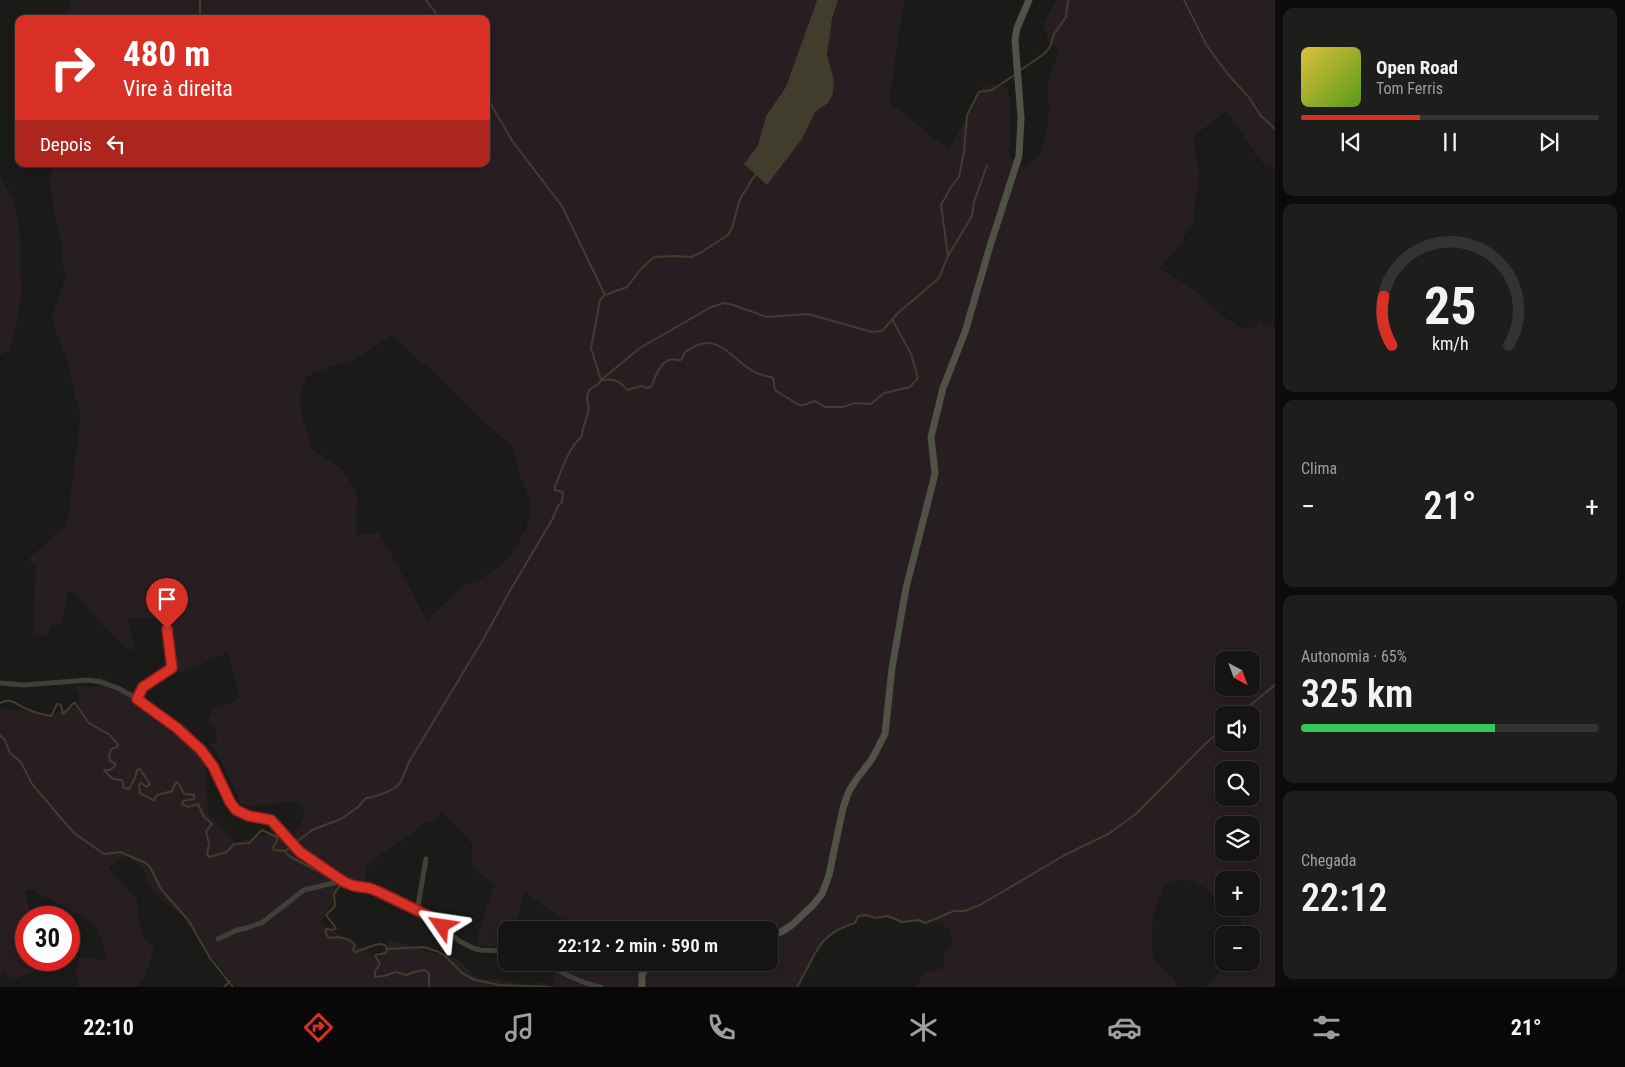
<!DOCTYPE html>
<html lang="pt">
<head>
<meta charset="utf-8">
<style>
  :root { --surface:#141413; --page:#1d1d1c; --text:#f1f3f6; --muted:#9d9ea0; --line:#333; --accent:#d93025 }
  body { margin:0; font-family:"Roboto Condensed",sans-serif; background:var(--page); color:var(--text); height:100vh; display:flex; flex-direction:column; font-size:19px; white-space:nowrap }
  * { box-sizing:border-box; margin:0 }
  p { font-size:16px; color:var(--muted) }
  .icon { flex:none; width:28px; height:28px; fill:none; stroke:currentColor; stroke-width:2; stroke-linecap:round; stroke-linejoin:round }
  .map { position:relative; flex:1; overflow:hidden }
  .sheet { display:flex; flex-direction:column; gap:8px; padding:8px; background:#0b0b0a; width:350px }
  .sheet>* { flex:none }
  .guide { position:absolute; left:15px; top:15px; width:475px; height:152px; border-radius:10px; box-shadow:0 2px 8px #0003,0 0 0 1px var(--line); background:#d93025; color:#fff; overflow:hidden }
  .needle { width:32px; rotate:139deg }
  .controls { position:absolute; left:1215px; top:651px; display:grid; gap:10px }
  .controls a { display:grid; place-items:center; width:45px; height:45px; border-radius:10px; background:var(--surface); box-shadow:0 2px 8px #0003,0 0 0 1px var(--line); font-size:25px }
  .speed { position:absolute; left:15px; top:906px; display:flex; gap:10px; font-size:25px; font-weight:700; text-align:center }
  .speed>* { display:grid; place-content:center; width:65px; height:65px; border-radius:50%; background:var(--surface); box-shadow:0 2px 8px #0003,0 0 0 1px var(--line); line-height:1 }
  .speed .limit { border:8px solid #d22; background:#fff; color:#111 }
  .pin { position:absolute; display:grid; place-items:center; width:42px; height:42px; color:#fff; margin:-51px -21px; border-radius:50% 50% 50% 0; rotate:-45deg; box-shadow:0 0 5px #0007 }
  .pin .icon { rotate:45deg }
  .me { position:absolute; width:55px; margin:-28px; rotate:302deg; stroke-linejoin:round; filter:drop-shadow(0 0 4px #0008) }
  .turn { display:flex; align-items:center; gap:18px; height:105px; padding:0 25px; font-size:22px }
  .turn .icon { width:65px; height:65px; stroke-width:2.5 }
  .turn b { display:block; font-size:35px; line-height:42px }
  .then { display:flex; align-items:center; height:48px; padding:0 25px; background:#0003; gap:10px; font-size:19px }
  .big { font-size:38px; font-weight:600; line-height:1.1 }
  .sheet .card { flex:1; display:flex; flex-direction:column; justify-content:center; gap:8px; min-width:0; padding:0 18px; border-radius:10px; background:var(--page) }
  .sheet .dial { align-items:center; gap:0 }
  .dial svg { height:130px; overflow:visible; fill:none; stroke:var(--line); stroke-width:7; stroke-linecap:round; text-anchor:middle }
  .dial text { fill:var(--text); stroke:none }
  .song { display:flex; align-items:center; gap:15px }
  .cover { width:60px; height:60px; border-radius:8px; background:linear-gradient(135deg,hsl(50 70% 55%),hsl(90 70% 35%)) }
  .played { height:5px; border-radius:2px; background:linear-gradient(90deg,var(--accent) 40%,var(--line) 40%) }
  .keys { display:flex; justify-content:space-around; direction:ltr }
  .heat { display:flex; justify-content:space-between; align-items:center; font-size:28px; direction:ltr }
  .charge { height:8px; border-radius:4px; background:linear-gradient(90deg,#34c759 65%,var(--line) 0) }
  .trip { position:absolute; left:498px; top:921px; width:280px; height:50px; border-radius:10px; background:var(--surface); box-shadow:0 2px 8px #0003,0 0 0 1px var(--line); font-weight:600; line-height:50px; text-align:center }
  .menu { display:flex; height:80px; justify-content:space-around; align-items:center; background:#080808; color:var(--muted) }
  .menu .icon { width:35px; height:35px }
  .menu .selected { color:var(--accent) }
  .menu b { font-size:22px; color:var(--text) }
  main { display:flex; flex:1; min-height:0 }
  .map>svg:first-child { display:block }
  .green { fill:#271e22; fill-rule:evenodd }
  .water { fill:#413d2d }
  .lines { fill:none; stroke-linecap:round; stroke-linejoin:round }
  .stream { stroke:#413d2d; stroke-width:2 }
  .street { stroke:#3f4139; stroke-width:5 }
  .secondary { stroke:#505147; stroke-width:7 }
  .route-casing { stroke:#8d1f18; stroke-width:12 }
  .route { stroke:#d93025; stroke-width:9 }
</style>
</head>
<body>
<main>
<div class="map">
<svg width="1275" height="987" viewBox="0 0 1275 987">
  <rect width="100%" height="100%" fill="#1a1b19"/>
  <path class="green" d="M70,0H817L786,87L766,116L758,145L744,164L767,185L802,139L815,112L828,103L834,80L827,55L829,37L832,19L838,0H904L889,102L949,150L984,86L992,84L1006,88C1014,103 1008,137 1009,155L1017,165L1026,167L1040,155L1043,145L1048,128L1049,106L1047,92L1049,78L1059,49L1049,41L1043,24L1057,0H1275V169L1265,166L1226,111L1194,136L1197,165L1200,174L1196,196L1194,219L1177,250L1159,269C1169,275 1180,280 1190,287C1207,299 1231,332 1255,328L1258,322H1261L1275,328V987H1206L1228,963L1251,962V935H1242L1241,920L1225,908H1251V880H1224V906L1202,886L1188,879L1176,880L1170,882L1165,885L1162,891L1152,919L1153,940L1151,947L1154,960L1164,970L1172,976L1178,987H917C918,982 921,976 926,973C933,969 946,972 945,960C945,957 944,955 944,952L950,947L953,942L950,930L939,922L923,924L912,920L904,923L889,918H858L849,926L843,930L833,932L816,949L798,987H554L552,963L769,962V930H561L564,920L525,892L513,930H506V947L484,946L476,942L494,885L474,868L472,865V844L441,811L433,824L428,822H424L408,836L373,859L367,867L363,885L344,876L321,923L379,959L391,940L458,960L474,975L485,980L498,979L529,987L539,982L553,987H236C225,970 210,956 198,940L200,933L187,924L186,917C165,903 147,893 143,867L126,856L108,868L137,899L138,916L142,936L154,947L145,978L137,987H78L76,970L79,959L87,957L102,960L107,957L97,928L86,918L33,890H25L30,914L33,917L26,918V960H60L53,968L30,973L13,980L4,973L0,980V708L50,714L79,706V696L74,686L98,687L99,676L113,684L139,694L168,717L198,750L206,768L208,814L236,843L253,838L282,831L293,838C299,824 314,813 296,801L251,806L241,803L216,750L209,745L217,741V734L208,718L214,709L234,701L240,696L227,653L178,674L169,618L128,619L135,649H125L73,592L68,591L62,625L52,624L46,636H33L36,567L29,558L67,525L81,413L76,400L69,365L51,319L66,276L62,259V244L55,219L50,182L53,164H486V19H64L71,6ZM391,335L441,379L480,418L512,446L516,454V466L530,499V515L526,528L510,558L486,576L462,587L427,620L379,532L356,536L357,493L342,469L313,450L301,413L300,397L306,377L313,373L355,359ZM1224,660H1251V688H1224ZM1224,715H1251V742H1224ZM1224,770H1251V798H1224ZM1224,825H1251V852H1224Z
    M0,175L15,203L20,232L21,300L10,350L0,355V362Z"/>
  <path class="water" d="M817,0H838L832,19L827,55L834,80L833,94L828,103L815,112L802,139L767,185L744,164L758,145L766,116L786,87Z"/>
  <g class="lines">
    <path class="stream" d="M426,0L440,19
      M1184,0L1206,44L1217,60L1233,80L1248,96L1261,116L1275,129
      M200,19V0
      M1019,71L1044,54L1050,47L1054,34L1066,17L1068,0
      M486,96L513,142L562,206L605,295
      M948,256L941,205L951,187L959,177L964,152L967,115L979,92L992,90L1016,74
      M601,380L640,348L711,307L724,303L730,304L767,317L808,314L872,332L882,331L898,313L939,278L948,256L972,216L974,202L987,165
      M602,380C614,379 619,380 627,390L642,386L647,388L651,387C655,378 659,364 669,360C677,357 681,366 684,353C716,329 726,354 751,370C760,376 765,375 773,378L775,390L799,405H803L815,401L825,407H843L855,403L871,404L884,393L910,387L918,378L911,354L892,319
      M0,703C12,697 16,705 27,709C34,712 43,715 51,716L57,704L61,705L63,714L74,703H75L89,723L110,735L118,745L117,747L111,749L109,756L110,761L115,763V766L110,770H104L113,779L122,780L124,788L129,789L135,778L137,770L140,769L150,784L147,787L141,783L139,785L140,793L153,800H154L157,795L172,791L176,782L179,784L184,794L194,795V799L183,801L182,804L188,807L198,804L204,817L212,824L206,831L209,845L207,854L209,857L227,852L234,844L249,843L262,830L277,837V841L273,847L274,850L285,851L289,856L302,863L336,880
      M1238,715L1275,685
      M0,735L5,740L10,753L21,762L32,784L66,824L74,833L104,854L120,852L146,863L150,867L161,889L189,921L210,958L233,987
      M285,851L312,830L341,819L358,807L366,798C373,798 395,790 399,784C402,781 407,766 409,762L484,638L511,589L552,520L558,506L562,502L563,492L555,490V487C562,469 568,449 582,436C582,427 586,421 588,413C590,406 585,399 588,393C590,386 598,388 601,380L591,348L600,300L605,295L627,287L641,269L654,257L674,256L691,257L700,253L728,235L732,228L740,199L755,175
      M339,884V887L334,894L335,906L326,915L336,928L333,930L327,929L325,930L327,936L330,938C337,936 351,938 355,945L353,950L355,952L372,946L379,944L385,945L387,949
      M224,987L230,981
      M430,987L429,985V973L424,970L414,972L406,975L396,972L384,976L375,977V971L380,964L375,955L386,953L387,949L424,947L439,952L446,957L462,973L475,980L500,985L550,987
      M797,987C816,956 816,934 855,923L858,916L866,915L876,918L887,916L902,922L919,920L925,923L954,911H965L980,905L1063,856L1108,834L1136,814L1206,743L1224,728"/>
    <path class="street" d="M0,683L24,685L88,680L101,682L118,688L137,699L177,727L201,750L208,758L230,802L237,811L249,816L271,820L300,852L344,882L354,887L377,891L433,918L459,941L473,948L480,950L506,951
      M137,699L143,687L172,668L166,615
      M417,911L426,859
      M218,939L237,930L247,928L263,922L304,890L342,881
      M545,962C563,974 580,983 601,987"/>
    <path class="secondary" d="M769,936L781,932L792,925L813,905L822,894L829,875L843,808L849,791L856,780L872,759L885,734L892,668L906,588L933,482L935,473L931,437L943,388L965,332L990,246L1019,156L1021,118L1015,40L1017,28L1029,0
      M642,987V974L650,962"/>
  </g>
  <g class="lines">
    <defs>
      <path id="route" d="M167,629L172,668L143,687L137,699L177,728L201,750L213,766L230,802L236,810L249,816L271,820L300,852L344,882L354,886L369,888L377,891L433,918L442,926"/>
    </defs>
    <use href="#route" class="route-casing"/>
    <use href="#route" class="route"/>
  </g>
</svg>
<div class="controls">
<a><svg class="needle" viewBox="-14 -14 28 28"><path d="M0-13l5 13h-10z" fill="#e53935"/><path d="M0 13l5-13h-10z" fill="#9d9ea0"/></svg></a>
<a><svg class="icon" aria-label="sound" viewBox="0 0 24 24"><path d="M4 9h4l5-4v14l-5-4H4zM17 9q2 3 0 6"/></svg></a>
<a><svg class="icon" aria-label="search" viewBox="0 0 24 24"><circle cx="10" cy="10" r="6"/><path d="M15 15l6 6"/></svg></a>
<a><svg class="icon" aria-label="layers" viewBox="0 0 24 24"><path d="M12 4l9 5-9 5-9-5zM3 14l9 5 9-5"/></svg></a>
<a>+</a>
<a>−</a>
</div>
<div class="speed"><div class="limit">30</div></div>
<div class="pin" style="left:167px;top:629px;background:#d93025"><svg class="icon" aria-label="arrive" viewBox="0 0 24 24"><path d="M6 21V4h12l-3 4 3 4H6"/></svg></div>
<svg class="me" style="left:442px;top:926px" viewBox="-20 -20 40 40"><path d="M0-17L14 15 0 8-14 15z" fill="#d93025" stroke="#fff" stroke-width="4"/></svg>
<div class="trip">22:12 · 2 min · 590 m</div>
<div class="guide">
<div class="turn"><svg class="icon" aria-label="right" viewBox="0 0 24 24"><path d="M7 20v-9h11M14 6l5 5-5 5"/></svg><div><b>480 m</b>Vire à direita</div></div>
<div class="then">Depois<svg class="icon" aria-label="left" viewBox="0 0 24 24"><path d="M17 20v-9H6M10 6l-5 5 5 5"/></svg></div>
</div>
</div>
<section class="sheet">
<div class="card">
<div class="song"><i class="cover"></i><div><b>Open Road</b><p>Tom Ferris</p></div></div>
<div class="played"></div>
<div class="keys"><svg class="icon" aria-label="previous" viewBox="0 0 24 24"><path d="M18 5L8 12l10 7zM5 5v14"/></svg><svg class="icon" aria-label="pause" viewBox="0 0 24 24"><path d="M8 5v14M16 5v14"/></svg><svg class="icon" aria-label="next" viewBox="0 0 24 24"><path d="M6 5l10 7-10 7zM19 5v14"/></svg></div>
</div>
<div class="card dial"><svg viewBox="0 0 100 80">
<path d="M14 69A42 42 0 1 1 86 69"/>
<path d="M14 69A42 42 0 0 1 9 39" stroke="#d93025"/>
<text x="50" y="56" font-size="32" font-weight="700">25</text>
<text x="50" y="72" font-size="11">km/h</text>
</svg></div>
<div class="card"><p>Clima</p>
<div class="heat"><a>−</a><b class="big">21°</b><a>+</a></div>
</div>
<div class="card"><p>Autonomia · 65%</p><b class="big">325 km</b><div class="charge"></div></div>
<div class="card"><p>Chegada</p><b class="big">22:12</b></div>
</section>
</main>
<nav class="menu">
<b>22:10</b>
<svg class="icon selected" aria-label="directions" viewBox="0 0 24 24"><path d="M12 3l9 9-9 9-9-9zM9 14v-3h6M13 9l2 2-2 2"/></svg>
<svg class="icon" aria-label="music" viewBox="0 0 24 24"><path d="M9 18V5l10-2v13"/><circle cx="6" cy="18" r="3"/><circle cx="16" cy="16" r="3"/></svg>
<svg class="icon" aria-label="phone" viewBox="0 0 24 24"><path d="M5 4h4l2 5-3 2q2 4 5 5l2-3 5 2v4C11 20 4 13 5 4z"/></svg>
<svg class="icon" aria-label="climate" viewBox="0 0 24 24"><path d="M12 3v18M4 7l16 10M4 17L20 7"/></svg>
<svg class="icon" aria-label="car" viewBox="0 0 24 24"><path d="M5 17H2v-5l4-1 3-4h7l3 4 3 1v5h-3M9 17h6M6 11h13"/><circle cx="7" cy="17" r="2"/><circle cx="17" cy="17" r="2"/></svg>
<svg class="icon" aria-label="filters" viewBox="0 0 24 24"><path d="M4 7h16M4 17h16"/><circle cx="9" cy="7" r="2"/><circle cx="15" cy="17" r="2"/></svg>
<b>21°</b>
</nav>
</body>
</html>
